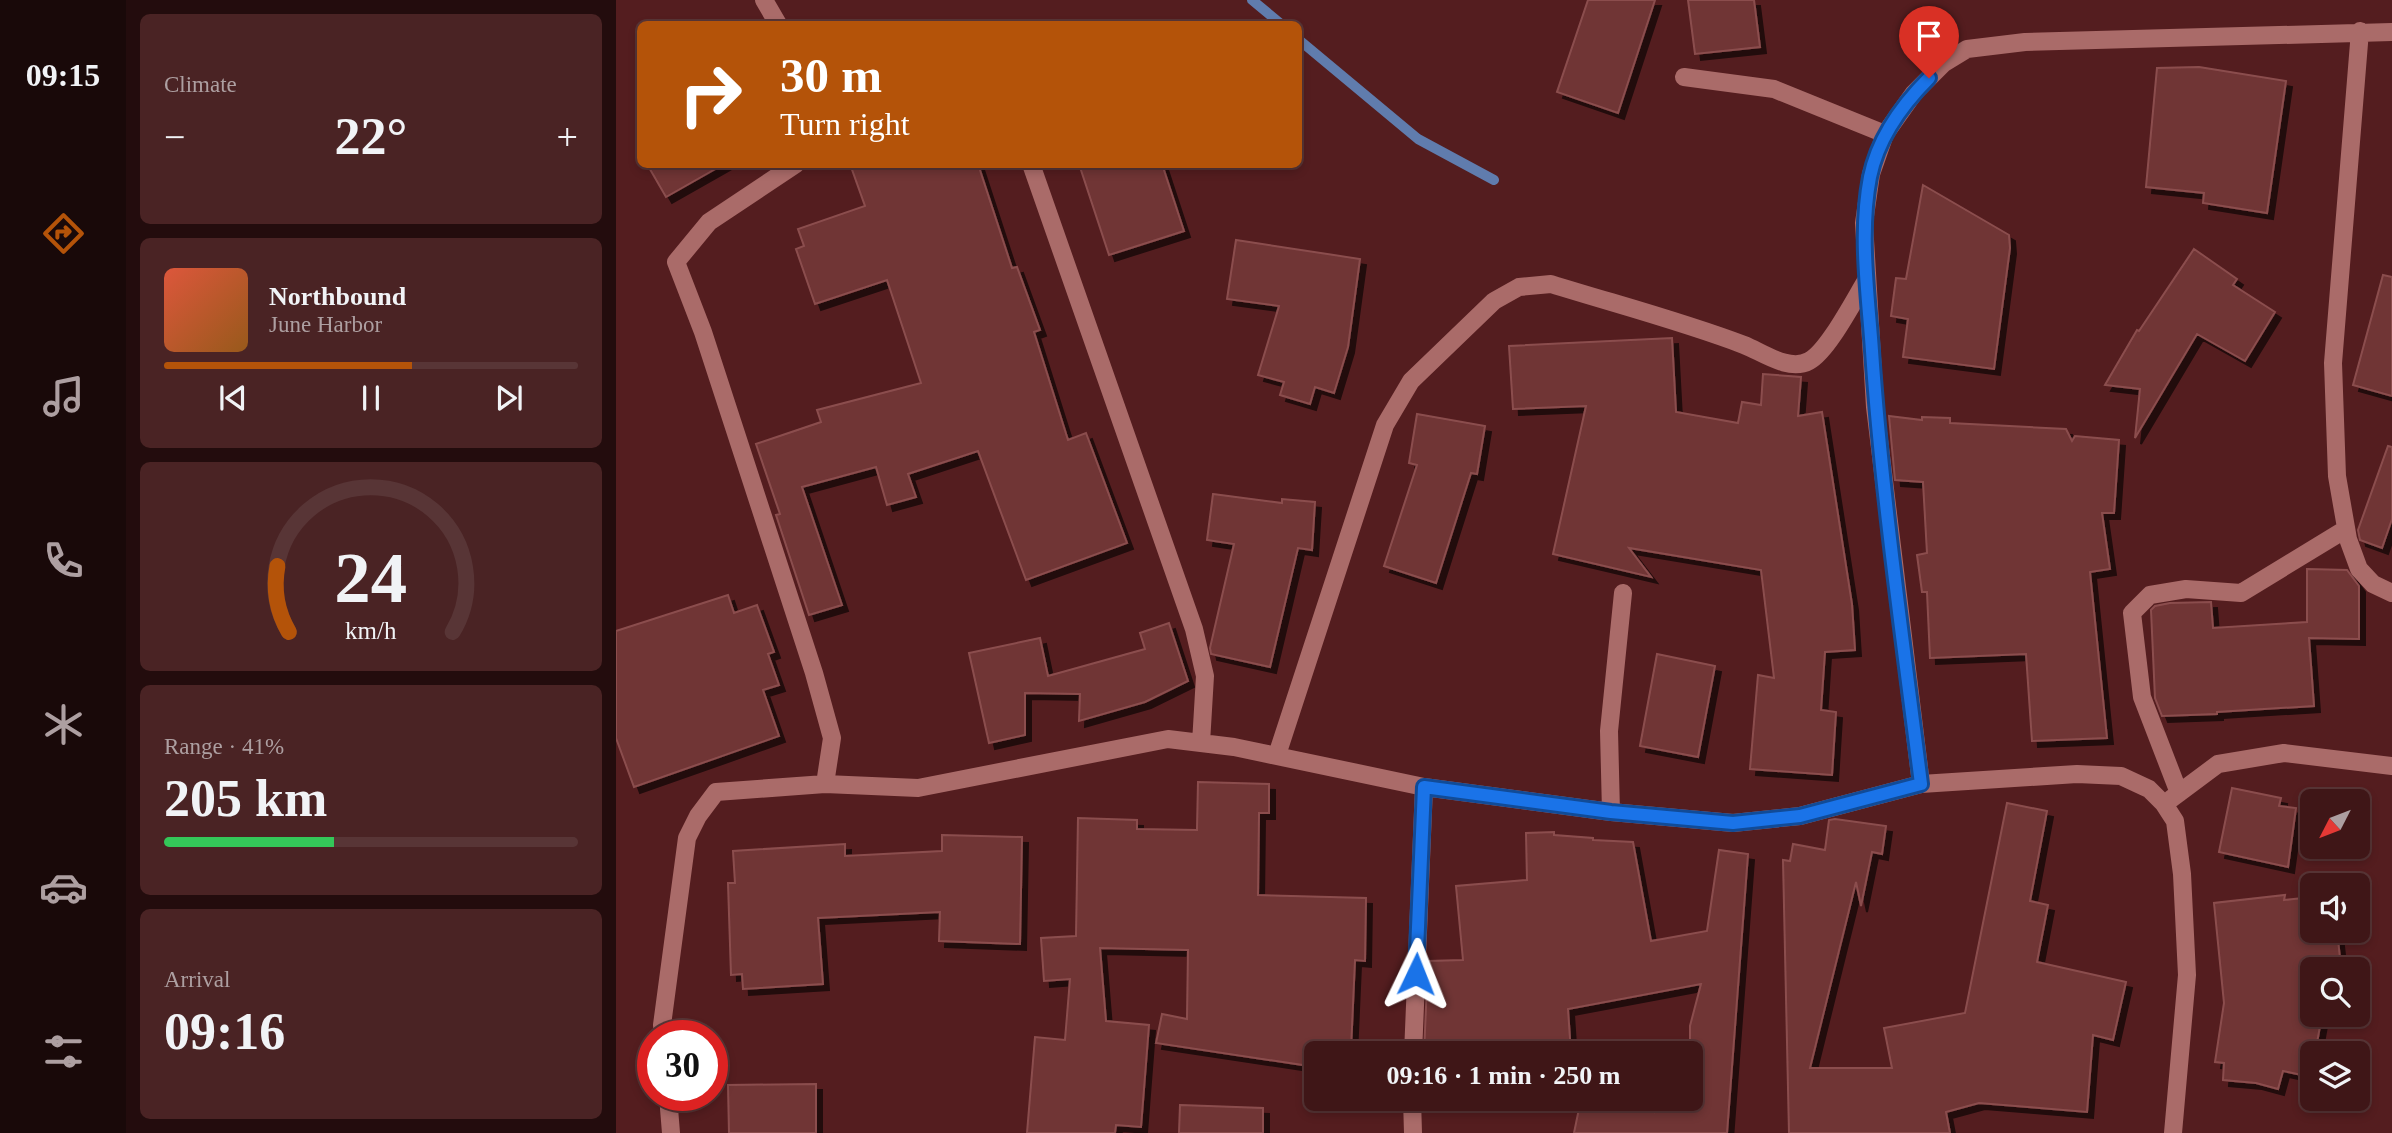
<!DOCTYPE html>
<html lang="en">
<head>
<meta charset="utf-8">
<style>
  :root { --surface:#3f1617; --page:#4a2324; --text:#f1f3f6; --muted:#ad9fa1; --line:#583536; --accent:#b45309 }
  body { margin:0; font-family:Georgia,serif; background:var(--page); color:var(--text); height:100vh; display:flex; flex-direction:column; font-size:26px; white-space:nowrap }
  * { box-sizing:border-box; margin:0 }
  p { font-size:23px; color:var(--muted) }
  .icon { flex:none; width:38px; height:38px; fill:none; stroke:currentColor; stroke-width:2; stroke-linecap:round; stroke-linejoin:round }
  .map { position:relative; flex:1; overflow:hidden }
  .panel { display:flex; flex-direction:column; gap:14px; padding:14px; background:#230c0d; width:490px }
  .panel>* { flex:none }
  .top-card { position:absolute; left:21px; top:21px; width:665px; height:147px; border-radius:10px; box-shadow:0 4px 10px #0003,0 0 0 2px var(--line); background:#b45309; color:#fff; overflow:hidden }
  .needle { width:46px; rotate:228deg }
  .tools { position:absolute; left:1684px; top:789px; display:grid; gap:14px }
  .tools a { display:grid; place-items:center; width:70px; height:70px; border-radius:10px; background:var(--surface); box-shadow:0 4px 10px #0003,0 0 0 2px var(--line); font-size:35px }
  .speed { position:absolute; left:21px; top:1020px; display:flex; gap:14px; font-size:35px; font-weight:700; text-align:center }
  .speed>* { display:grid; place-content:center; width:91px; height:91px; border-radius:50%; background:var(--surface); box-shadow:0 4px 10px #0003,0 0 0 2px var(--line); line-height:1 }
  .speed .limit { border:10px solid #d22; background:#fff; color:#111 }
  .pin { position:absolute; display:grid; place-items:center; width:60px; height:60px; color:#fff; margin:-72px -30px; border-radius:50% 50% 50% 0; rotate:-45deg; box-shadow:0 0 7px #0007 }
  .pin .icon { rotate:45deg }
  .me { position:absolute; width:77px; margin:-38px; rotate:2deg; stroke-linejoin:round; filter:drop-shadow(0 0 5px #0008) }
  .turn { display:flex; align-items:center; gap:24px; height:147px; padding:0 28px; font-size:32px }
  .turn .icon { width:91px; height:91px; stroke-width:2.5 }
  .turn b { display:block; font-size:49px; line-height:60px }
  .big { font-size:52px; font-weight:600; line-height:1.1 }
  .panel .card { flex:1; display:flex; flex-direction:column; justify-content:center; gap:10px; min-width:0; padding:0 24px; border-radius:10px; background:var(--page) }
  .panel .dial { align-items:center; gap:0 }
  .dial svg { height:182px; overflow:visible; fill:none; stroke:var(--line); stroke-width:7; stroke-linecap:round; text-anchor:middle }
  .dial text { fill:var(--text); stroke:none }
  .song { display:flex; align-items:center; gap:21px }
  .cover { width:84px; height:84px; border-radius:10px; background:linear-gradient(135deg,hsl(10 70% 55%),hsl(30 70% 35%)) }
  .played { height:7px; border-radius:4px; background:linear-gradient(90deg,var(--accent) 60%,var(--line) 60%) }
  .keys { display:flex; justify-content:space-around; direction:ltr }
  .heat { display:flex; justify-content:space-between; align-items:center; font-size:38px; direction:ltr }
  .charge { height:10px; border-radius:5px; background:linear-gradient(90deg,#34c759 41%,var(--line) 0) }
  .trip { position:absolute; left:688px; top:1041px; width:399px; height:70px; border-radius:10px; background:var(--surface); box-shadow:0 4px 10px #0003,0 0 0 2px var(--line); font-weight:600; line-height:70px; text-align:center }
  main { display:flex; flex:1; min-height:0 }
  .dock { display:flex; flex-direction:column; width:126px; justify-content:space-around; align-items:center; background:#190909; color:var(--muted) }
  .dock .icon { width:49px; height:49px }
  .dock .current { color:var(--accent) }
  .dock b { font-size:32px; color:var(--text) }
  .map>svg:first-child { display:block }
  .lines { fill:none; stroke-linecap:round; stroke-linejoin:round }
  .stream { stroke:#607cad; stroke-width:10 }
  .building { fill:#6f3435; stroke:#8b4e4e; stroke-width:2; filter:url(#shadow) }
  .street { stroke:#aa6b69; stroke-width:18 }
  .route-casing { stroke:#114b97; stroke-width:18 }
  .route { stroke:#1a73e8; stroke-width:12 }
</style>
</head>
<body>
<main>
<nav class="dock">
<b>09:15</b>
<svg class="icon current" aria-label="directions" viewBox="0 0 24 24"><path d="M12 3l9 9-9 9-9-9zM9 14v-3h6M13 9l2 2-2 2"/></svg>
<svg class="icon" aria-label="music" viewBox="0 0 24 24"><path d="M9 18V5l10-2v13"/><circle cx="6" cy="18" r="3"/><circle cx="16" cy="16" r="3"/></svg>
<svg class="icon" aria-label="phone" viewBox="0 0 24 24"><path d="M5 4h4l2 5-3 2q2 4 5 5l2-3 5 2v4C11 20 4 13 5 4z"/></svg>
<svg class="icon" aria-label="climate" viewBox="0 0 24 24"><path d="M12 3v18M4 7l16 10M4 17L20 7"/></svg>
<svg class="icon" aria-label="car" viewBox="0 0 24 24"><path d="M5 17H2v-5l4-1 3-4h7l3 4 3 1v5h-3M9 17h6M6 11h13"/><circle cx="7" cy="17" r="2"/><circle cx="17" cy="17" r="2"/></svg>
<svg class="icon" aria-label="filters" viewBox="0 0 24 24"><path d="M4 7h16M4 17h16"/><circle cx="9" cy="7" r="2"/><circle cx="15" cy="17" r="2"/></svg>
</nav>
<section class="panel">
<div class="card"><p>Climate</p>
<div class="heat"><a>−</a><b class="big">22°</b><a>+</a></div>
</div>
<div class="card">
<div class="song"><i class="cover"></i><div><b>Northbound</b><p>June Harbor</p></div></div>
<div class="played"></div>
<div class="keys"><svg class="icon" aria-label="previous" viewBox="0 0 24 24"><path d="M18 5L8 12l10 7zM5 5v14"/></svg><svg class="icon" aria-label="pause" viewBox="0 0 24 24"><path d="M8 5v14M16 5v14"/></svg><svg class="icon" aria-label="next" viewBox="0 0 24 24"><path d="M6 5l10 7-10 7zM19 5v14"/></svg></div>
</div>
<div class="card dial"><svg viewBox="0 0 100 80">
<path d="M14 69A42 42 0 1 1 86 69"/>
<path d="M14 69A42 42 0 0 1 9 40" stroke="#b45309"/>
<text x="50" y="56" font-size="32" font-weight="700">24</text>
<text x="50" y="72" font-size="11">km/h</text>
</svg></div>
<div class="card"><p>Range · 41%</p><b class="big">205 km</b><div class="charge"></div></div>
<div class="card"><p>Arrival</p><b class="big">09:16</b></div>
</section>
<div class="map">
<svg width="1776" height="1133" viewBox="0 0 1776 1133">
  <defs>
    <filter id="shadow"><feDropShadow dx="6" dy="6" stdDeviation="0" flood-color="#0009"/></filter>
  </defs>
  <rect width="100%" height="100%" fill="#541d1f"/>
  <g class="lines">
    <path class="stream" d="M636,0L665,24
      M682,39L802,139L878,180"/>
  </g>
  <path class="building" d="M972,0H1039L1002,113L941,92Z
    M1072,0H1138L1144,47L1079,54Z
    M1583,67L1670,81L1651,213L1587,203L1588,193L1530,187L1541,68Z
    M31,164H108L50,197Z
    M234,164H362L396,268L401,267L424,330L418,332L452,440L470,433L511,543L410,580L362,451L292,474L300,497L271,505L260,467L186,487L226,605L193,615L160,515L164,514L140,444L205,422L201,410L305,383L271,280L199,304L180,249L188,246L182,229L249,206Z
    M463,164H546L568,231L493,255Z
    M1307,185L1393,235L1394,248L1378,369L1287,357L1292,319L1275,316L1280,278L1290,279Z
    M620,240L744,259L732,347L718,393L699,387L694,404L664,395L668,382L642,375L663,306L611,299Z
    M1578,249L1621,279L1617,285L1659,312L1629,361L1581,334L1519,438L1524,389L1489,385L1521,330L1523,331Z
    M1767,275L1776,277V396L1737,385Z
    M1056,338L1060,412L1122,423L1126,402L1145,405L1147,374L1185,377L1182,416L1206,412L1236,604L1239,650L1209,652L1205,710L1220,712L1216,775L1134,769L1142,675L1158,678L1145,570L1013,548L1035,577L937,554L970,406L897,409L893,346Z
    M801,414L869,426L861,474L855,473L820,583L768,566L801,465L793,463Z
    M1273,416L1306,420V417L1334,418V423L1450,429L1456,441L1459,436L1503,440L1498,513H1486L1494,569L1474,572L1491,738L1416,741L1410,654L1314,658L1311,592H1306L1301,555L1311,553L1307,482L1279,480Z
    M1772,446L1776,447V519L1766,548L1744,540L1742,530Z
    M597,494L666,503V499L699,502L696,550L682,548L654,667L595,654L594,648L618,544L591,540Z
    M1691,569L1731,570L1743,586V639L1693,638L1698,706L1601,712V714L1546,716L1539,698L1535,610L1539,606L1554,603L1595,602L1597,628L1691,622Z
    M112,595L118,613L141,605L158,652L152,654L163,685L147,690L163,736L18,787L0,738V631Z
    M553,623L572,681L529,702L463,721L464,694L409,693V735L373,743L353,653L424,638L432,676L529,649L524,633Z
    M1041,654L1099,666L1082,757L1024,746Z
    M582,782L653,784V813H643L642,895L750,898L749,961L739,960L735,1049H727V1054H700V1067L540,1043L546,1014L571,1019L572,950L484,948L490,1021L533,1025L525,1127L500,1125L499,1133H411L419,1037L449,1040L454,979L428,981L425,938L460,936L462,818L521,820V829L581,830Z
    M1616,788L1665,798L1663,806L1680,808L1672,867L1603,852Z
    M1391,803L1431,811L1414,901L1432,905L1421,962L1510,982L1497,1040L1477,1035L1471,1112L1363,1103L1330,1112L1334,1133H1173L1167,860L1174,861L1177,844L1209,850L1213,820L1219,819L1270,826L1266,854L1256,852L1245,906L1240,882L1194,1068H1276L1268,1028L1349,1013Z
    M938,832V835L977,838V840L1017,842L1035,941L1091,931L1103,850L1132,854L1111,1133H958L965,1099H976L1038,1112L1039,1099H1074V1026L1085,984L952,1009L955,1054H808L812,961L847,960L840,886L911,880L910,833Z
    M326,835L406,837L404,944L323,941L324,912L202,918L207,984L127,989L126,974L115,975L112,883H119L117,851L229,844V856L326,851Z
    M1669,895L1668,900L1696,897V931H1721L1724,958L1696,961V1015H1706L1699,1054H1696L1695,1077L1667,1071L1662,1089L1640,1083L1607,1080L1608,1063L1599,1062L1608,1003L1598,903Z
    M200,1084V1133H113L112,1085Z
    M564,1105L647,1108V1133H563Z"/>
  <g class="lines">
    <path class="street" d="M148,0L162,24
      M1744,31L1717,363L1721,476L1732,539L1743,569L1757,584L1776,593
      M1068,77L1158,89L1269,134
      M180,164L93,222L60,262L87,332L198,673L216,738L209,784
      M415,164L578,629L589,676L585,743
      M661,755L769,425L795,381L878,301L903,287L935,284C999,304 1065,321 1128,345C1146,352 1173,372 1193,361C1212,351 1238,300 1251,279
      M1305,784L1259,407L1248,223L1255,174L1269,134L1298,93L1328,63L1351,49L1409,42L1776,32
      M1563,793L1526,697L1516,613L1534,595L1570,589L1625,593L1730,529
      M1555,799L1602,764L1668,753L1776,766
      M995,812L993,731L1007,593
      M47,1036L46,1025L71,838L82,816L100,792L209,784L302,788L552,739L618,747L808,787L995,812L1117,823L1184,816L1305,784L1461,774L1505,776L1533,789L1548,804L1559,821L1566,874L1571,975L1557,1133
      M797,1054L808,787
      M52,1096L55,1133
      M796,1099L797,1133"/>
  </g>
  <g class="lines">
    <defs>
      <path id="route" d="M800,974L808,787L995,812L1117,823L1184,816L1305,784C1287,640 1266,496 1256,351C1252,293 1243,234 1254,177C1262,138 1286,105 1313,78"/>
    </defs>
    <use href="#route" class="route-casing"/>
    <use href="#route" class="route"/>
  </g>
</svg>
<div class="tools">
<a><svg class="needle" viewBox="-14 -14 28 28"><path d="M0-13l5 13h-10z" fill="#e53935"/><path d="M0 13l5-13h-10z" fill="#ad9fa1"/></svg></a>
<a><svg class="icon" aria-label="sound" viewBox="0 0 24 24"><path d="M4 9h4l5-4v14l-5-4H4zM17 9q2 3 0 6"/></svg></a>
<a><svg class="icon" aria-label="search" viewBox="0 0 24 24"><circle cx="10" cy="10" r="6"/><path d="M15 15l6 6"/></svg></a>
<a><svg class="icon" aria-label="layers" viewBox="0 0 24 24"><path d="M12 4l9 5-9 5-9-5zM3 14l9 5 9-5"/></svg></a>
</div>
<div class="speed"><div class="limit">30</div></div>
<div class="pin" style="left:1313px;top:78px;background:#d93025"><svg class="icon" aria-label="arrive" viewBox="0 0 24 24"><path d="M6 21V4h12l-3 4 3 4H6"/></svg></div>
<svg class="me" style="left:800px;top:974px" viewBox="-20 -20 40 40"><path d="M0-17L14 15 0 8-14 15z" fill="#1a73e8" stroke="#fff" stroke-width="4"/></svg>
<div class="trip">09:16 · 1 min · 250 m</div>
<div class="top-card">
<div class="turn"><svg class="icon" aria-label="right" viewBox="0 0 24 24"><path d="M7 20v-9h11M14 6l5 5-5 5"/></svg><div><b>30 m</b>Turn right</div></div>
</div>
</div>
</main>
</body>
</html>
